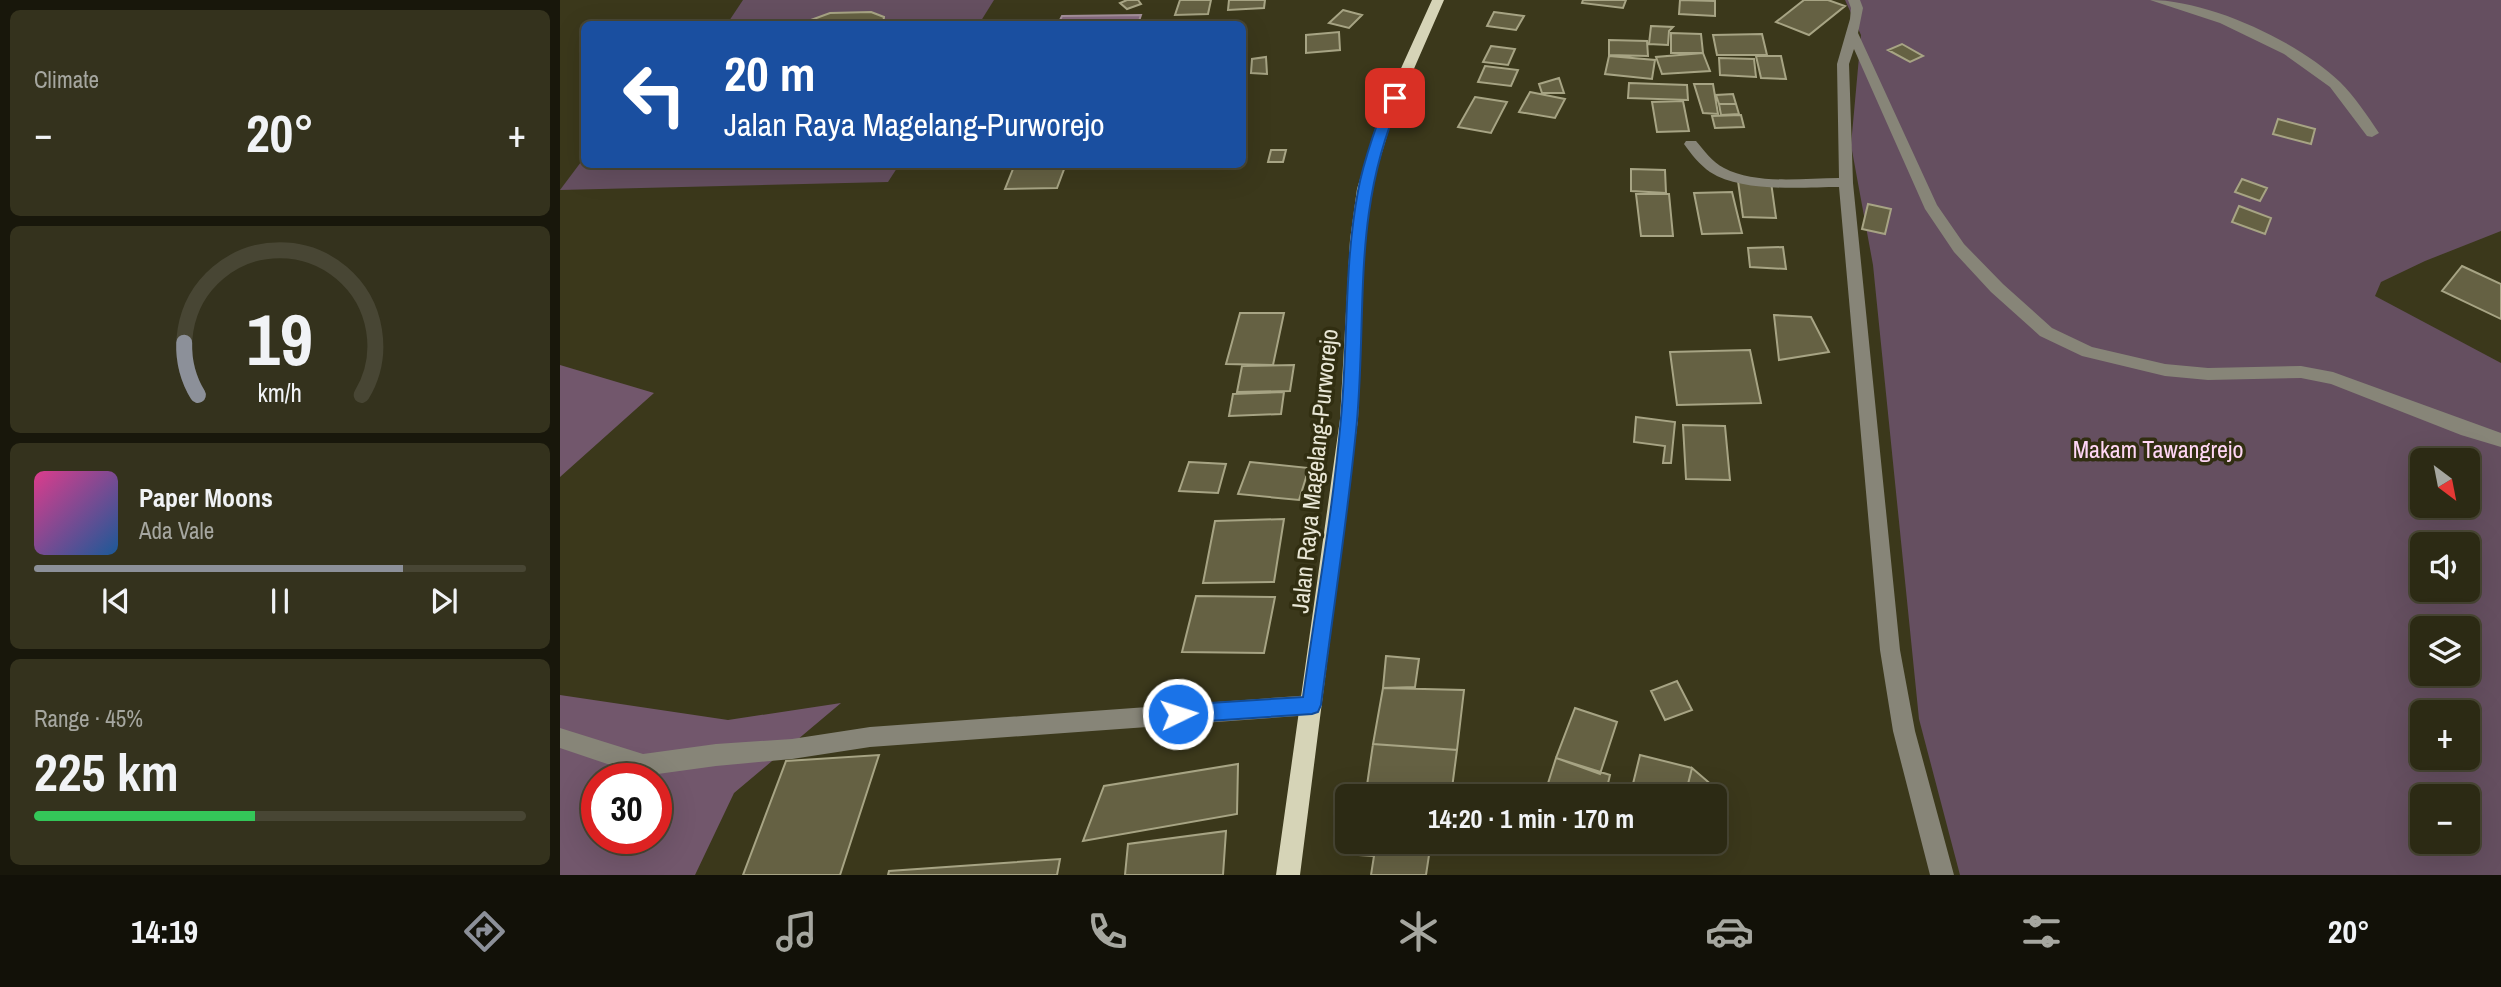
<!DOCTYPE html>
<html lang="en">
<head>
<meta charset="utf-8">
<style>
  :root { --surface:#2c2a14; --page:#34321d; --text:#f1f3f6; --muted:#a6a7a0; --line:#484634; --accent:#8c9099 }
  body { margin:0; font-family:"Archivo Narrow",sans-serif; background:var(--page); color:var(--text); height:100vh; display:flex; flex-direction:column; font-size:26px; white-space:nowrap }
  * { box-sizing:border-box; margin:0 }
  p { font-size:23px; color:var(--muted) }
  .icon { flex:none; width:38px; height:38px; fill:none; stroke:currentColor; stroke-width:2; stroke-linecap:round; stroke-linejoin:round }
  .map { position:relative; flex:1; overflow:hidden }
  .details { display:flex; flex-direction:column; gap:10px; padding:10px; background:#18170b; width:560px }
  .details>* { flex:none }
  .banner { position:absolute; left:21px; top:21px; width:665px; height:147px; border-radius:10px; box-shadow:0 7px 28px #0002,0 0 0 2px var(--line); background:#1a4fa0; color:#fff; overflow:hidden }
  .needle { width:46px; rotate:148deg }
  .buttons { position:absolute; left:1850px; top:448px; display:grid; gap:14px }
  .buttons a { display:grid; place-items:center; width:70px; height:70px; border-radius:10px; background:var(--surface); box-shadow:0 7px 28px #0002,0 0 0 2px var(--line); font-size:35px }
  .speed { position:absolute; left:21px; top:763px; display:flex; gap:14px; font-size:35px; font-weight:700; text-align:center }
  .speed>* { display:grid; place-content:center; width:91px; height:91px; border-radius:50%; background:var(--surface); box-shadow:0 7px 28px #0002,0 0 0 2px var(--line); line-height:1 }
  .speed .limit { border:10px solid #d22; background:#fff; color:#111 }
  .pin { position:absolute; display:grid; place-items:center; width:60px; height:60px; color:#fff; margin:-30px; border-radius:14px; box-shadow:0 4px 10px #0006 }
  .me { position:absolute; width:77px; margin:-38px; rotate:86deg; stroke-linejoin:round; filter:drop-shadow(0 0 5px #0008) }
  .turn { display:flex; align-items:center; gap:24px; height:147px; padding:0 28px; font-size:32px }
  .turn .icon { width:91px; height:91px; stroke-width:2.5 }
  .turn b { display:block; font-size:49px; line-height:60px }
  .big { font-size:52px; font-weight:700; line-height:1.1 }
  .details .tile { flex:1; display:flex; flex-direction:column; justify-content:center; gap:10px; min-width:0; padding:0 24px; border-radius:10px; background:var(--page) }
  .details .dial { align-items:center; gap:0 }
  .dial svg { height:182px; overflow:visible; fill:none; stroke:var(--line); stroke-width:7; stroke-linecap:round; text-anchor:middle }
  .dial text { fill:var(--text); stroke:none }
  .song { display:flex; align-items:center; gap:21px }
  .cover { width:84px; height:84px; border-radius:10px; background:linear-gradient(135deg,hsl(330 70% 55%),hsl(210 70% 35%)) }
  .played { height:7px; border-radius:4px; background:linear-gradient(90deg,var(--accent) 75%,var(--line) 75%) }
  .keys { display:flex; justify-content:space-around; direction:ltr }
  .heat { display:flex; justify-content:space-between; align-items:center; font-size:38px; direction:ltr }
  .charge { height:10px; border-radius:5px; background:linear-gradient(90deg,#34c759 45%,var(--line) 0) }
  .trip { position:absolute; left:775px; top:784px; width:392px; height:70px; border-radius:10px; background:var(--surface); box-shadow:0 7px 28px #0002,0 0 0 2px var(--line); font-weight:700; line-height:70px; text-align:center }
  .dock { display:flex; height:112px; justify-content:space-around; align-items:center; background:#121108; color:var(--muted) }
  .dock .icon { width:49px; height:49px }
  .dock .on { color:var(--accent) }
  .dock b { font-size:32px; color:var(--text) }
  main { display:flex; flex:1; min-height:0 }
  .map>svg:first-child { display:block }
  .green { fill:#654f60; fill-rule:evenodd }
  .forest { fill:#72576c; fill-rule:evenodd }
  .water { fill:#866a80; stroke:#a4909a; stroke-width:2 }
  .building { fill:#656143; stroke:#a7a484; stroke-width:2 }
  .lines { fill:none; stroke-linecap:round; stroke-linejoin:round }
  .minor { fill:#878578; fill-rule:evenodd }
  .major { fill:#d6d4b7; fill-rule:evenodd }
  .route { fill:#1a73e8; stroke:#114b97; stroke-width:2 }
  .labels { text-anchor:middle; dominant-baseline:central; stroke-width:7; stroke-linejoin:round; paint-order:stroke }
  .park-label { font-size:24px; fill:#ffd6f5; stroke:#312e11 }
  .street-label { font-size:24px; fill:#e9e7d6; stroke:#312e11 }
</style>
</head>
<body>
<main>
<section class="details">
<div class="tile"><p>Climate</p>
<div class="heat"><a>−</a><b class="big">20°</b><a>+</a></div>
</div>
<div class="tile dial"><svg viewBox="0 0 100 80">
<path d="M14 69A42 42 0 1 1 86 69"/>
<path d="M14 69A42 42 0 0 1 8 46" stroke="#8c9099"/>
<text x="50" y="56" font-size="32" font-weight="700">19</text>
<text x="50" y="72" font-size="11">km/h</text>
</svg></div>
<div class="tile">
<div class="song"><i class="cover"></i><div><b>Paper Moons</b><p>Ada Vale</p></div></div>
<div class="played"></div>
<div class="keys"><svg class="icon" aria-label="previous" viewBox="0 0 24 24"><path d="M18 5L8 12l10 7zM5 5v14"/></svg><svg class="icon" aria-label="pause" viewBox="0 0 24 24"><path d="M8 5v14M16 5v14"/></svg><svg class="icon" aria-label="next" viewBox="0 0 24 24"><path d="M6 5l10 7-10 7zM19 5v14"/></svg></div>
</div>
<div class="tile"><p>Range · 45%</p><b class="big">225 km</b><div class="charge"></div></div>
</section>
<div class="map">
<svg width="1941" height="875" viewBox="0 0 1941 875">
  <rect width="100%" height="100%" fill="#3b381b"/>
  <path class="green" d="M183,0H434L419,24H167Z
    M1285,0H1941V231L1865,261L1821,282L1815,296L1941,363V875H1400L1359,719L1313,265L1291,145L1301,35ZM1862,460H1908V506H1862ZM1862,544H1908V590H1862ZM1862,628H1908V674H1862ZM1862,712H1908V758H1862ZM1862,796H1908V842H1862Z
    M24,158V164L339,165L328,182L0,190Z"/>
  <path class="forest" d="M0,365L94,393L0,477Z
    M0,695L168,720L281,703L174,793L135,875H0ZM37,779H96V838H37Z"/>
  <path class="water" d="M581,15L578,24H498L502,16Z"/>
  <path class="building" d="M567,0H578L581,4L567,9L560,3Z
    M620,0H651L648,14L615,15Z
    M669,0H705L704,8L668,10Z
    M1023,0H1066L1063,8L1022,3Z
    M1120,0L1155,1V16L1119,14Z
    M1244,0H1268L1285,6L1249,35L1216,22Z
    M783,10L802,15L789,28L769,23Z
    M311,12L324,17L323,24H240L270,13Z
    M934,12L964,16L956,30L927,26Z
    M1091,26L1113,27L1109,31L1108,45L1089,44Z
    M779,32L780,50L746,53V35Z
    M1111,33L1141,34L1143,53H1111Z
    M1202,34L1207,55H1157L1153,35Z
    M1049,40L1087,41L1088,56L1049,55Z
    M1342,44L1363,56L1350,62L1328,50Z
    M931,46L955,49L948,65L923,62Z
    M1143,53L1150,71L1102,74L1096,57Z
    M1049,56L1095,60L1092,79L1045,74Z
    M1196,56H1221L1226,79L1201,78Z
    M706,57L707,74L691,73L692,59Z
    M1159,58L1194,59L1196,77L1160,75Z
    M925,66L958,70L951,86L918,82Z
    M999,78L1004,93H982L979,84Z
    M1069,83L1127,85L1128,100L1068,98Z
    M1134,84H1153L1158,114L1143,113Z
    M970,92L1005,99L995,118L959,112Z
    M1173,94L1176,104H1159L1156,95Z
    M915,97L947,102L931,133L898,127Z
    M1123,101L1129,131L1097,132L1092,102Z
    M1159,104H1176L1179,114L1161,115Z
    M1181,115L1184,127L1155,128L1152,116Z
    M1718,119L1755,129L1751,144L1713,134Z
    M711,150H726L723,162H708Z
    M455,164H506L497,188L445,189Z
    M1071,169L1105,170L1106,193L1071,191Z
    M1682,179L1707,188L1700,201L1675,192Z
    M1178,181L1211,182L1216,218L1183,217Z
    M1172,192L1182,233L1142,234L1134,193Z
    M1076,194H1109L1113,236H1081Z
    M1308,204L1331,209L1325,234L1302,229Z
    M1679,206L1711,218L1705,234L1672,222Z
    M1223,247L1226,269L1190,267L1188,248Z
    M1902,266L1941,284V319L1882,291Z
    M680,313H724L713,365L666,364Z
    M1214,315L1251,317L1269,352L1219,360Z
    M1190,350L1201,403L1117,405L1110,352Z
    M734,365L730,391L677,392L682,366Z
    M724,392L721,414L669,416L673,394Z
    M1076,417L1115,422L1111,463H1103L1105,446L1074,442Z
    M1123,425L1165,426L1170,480L1126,479Z
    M629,462L666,464L658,493L619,491Z
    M690,462L749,468L739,500L678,494Z
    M724,519L714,582L643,583L655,521Z
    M636,596L715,597L704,653L622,652Z
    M826,656L859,659L855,687L823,688Z
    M1117,681L1132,710L1105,720L1091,691Z
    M823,688L904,690L897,750L813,744Z
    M1015,708L1057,722L1040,774L996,758Z
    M813,744L897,750L891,796L806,792Z
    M319,755L280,875H183L226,761Z
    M1080,755L1132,768L1125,796H1070Z
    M996,758L1050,775L1045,796H984Z
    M678,764L677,814L523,841L544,786Z
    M1132,768L1160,792L1155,814V796H1125Z
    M666,831L663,875H565L568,844Z
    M788,835V842H871L866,875H811L814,856L784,854Z
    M995,842H1035L1032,851Z
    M500,859L497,875H328L329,871Z"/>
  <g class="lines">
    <path class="minor" d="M1288,0H1300L1303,8L1298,33L1377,205L1404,244L1443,284L1492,328L1532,347L1605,364L1648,368L1741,366L1773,372L1941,433V447L1901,435L1771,384L1741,378L1648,380L1605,376L1522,356L1480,336L1431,292L1394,252L1365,209L1294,49L1289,64L1293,183L1340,650L1355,731L1394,875H1370L1333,731L1320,650L1279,187C1243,187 1182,193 1150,172C1140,165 1131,154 1124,144L1126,141H1136C1144,150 1152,162 1164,168C1196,185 1243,178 1279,178L1277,64L1290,19L1291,8Z
      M1590,0C1649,0 1737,41 1780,82C1795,97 1807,115 1819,133L1812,137L1807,136L1770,87L1724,54L1660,23Z
      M752,695L759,698L762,705L759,712L752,715L310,747L232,759L156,766L83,776L0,748V728L83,754L156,744L232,739L310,727Z"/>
    <path class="major" d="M872,0H884L832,119L811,189L804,240L798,419L740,875H716L780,419L790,240L797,189L818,119Z"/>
  </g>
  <path class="route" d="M835,94L841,98C792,208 807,306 797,421C788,516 773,611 761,705L758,712L752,714L618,723L612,720L609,714L612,707L618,705L743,697C756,604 773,511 781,418C788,343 784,266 798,191C801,174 821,99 835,94Z"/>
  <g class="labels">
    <g class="park-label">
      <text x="1598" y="449">Makam Tawangrejo</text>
    </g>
    <g class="street-label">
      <text transform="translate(754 471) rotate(-84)">Jalan Raya Magelang-Purworejo</text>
    </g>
  </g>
</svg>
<div class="buttons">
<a><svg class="needle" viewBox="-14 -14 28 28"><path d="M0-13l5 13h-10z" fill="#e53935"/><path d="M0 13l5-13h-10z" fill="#a6a7a0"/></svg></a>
<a><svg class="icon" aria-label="sound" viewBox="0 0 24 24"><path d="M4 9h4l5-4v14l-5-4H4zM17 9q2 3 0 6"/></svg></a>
<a><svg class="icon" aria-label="layers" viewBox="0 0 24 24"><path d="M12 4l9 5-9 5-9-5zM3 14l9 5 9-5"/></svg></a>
<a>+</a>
<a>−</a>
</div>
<div class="speed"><div class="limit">30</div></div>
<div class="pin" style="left:835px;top:98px;background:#d93025"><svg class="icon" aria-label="arrive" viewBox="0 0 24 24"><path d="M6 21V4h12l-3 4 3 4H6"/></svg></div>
<svg class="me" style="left:618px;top:714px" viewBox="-20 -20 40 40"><circle r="17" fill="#1a73e8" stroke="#fff" stroke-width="3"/><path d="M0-11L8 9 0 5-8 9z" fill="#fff"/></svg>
<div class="trip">14:20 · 1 min · 170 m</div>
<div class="banner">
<div class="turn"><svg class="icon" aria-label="left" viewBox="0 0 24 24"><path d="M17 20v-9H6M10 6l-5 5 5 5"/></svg><div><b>20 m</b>Jalan Raya Magelang-Purworejo</div></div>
</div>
</div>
</main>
<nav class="dock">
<b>14:19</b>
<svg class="icon on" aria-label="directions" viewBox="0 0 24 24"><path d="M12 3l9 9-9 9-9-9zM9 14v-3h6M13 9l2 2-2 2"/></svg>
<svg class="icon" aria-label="music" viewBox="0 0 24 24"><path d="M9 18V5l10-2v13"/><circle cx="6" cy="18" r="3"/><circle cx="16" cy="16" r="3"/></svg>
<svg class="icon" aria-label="phone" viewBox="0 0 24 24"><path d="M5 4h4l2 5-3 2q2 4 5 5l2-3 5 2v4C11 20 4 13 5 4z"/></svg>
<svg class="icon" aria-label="climate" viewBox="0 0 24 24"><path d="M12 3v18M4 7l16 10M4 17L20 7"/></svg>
<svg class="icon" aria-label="car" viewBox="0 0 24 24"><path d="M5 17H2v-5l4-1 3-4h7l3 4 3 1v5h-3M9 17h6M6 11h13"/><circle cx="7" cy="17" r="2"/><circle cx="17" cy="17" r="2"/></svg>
<svg class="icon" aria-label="filters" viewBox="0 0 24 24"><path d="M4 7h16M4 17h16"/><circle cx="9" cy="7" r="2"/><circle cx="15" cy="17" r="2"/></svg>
<b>20°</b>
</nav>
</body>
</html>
